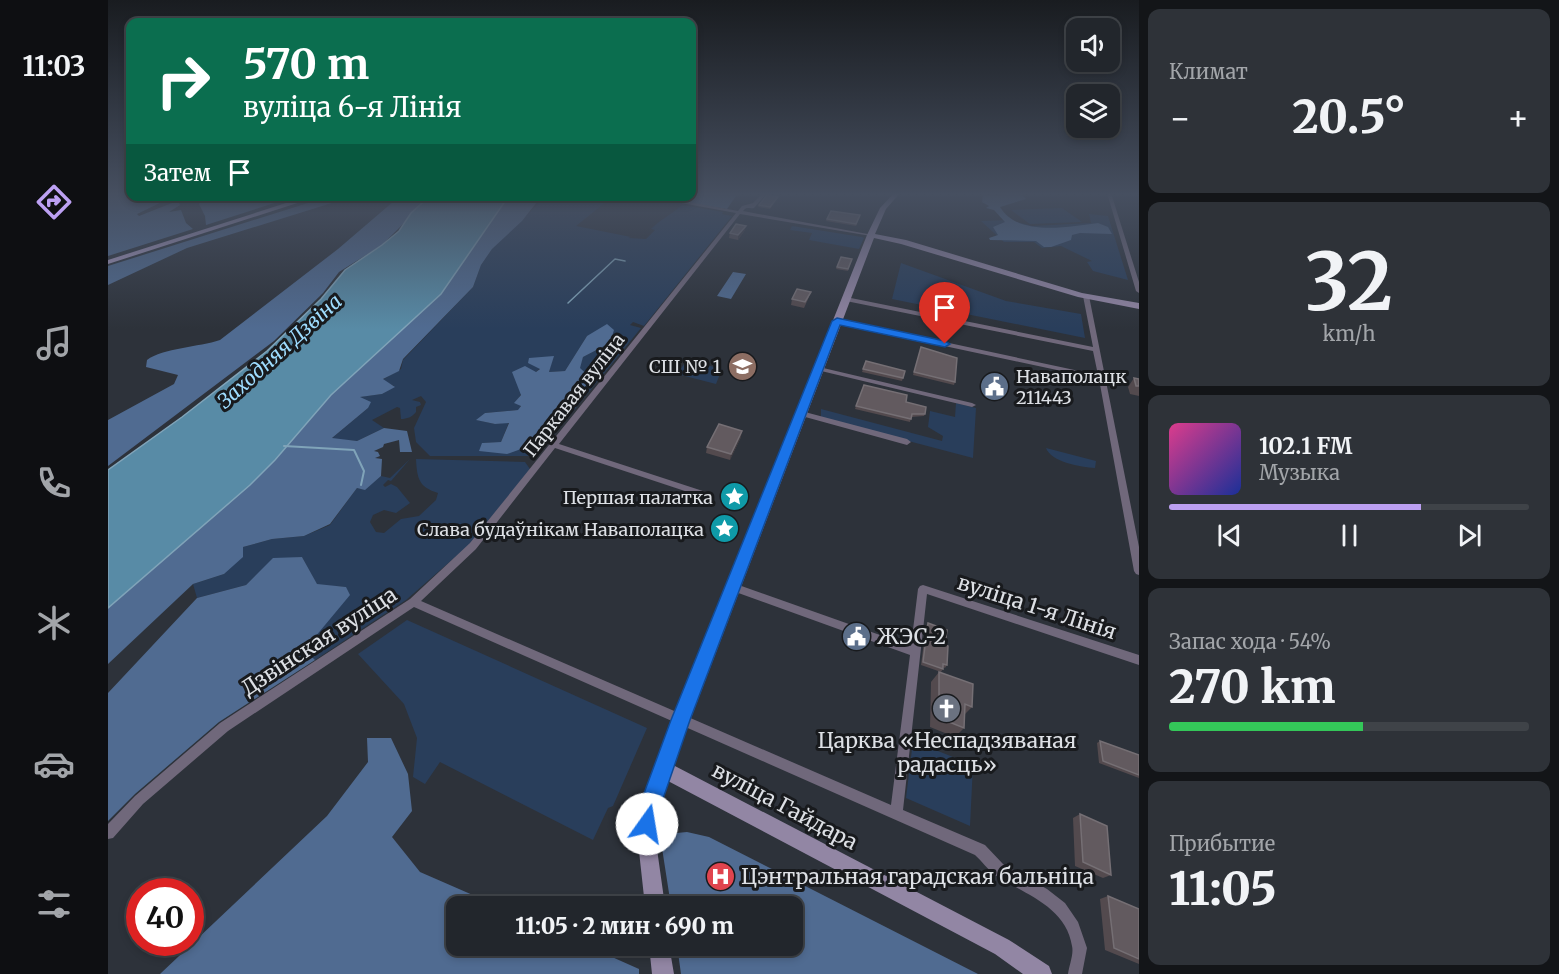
<!DOCTYPE html>
<html lang="ru">
<head>
<meta charset="utf-8">
<style>
  :root { --surface:#22262c; --page:#2e3238; --text:#f1f3f6; --muted:#a2a5a9; --line:#3f4348; --accent:#bca0f2 }
  body { margin:0; font-family:Merriweather,serif; background:var(--page); color:var(--text); height:100vh; display:flex; flex-direction:column; font-size:22px; white-space:nowrap }
  * { box-sizing:border-box; margin:0 }
  p { font-size:20px; color:var(--muted) }
  .icon { flex:none; width:33px; height:33px; fill:none; stroke:currentColor; stroke-width:2; stroke-linecap:round; stroke-linejoin:round }
  .map { position:relative; flex:1; overflow:hidden }
  .side { display:flex; flex-direction:column; gap:9px; padding:9px; background:#131518; width:420px }
  .side>* { flex:none }
  .top-card { position:absolute; left:18px; top:18px; width:570px; height:183px; border-radius:12px; box-shadow:0 3px 9px #0003,0 0 0 2px var(--line); background:#0b6e4f; color:#fff; overflow:hidden }
  .tools { position:absolute; left:958px; top:18px; display:grid; gap:12px }
  .tools a { display:grid; place-items:center; width:54px; height:54px; border-radius:12px; background:var(--surface); box-shadow:0 3px 9px #0003,0 0 0 2px var(--line); font-size:30px }
  .speed { position:absolute; left:18px; top:878px; display:flex; gap:12px; font-size:30px; font-weight:700; text-align:center }
  .speed>* { display:grid; place-content:center; width:78px; height:78px; border-radius:50%; background:var(--surface); box-shadow:0 3px 9px #0003,0 0 0 2px var(--line); line-height:1 }
  .speed .limit { border:9px solid #d22; background:#fff; color:#111 }
  .pin { position:absolute; display:grid; place-items:center; width:51px; height:51px; color:#fff; margin:-62px -26px; border-radius:50% 50% 50% 0; rotate:-45deg; box-shadow:0 0 6px #0007 }
  .pin .icon { rotate:45deg }
  .me { position:absolute; width:66px; margin:-33px; rotate:13deg; stroke-linejoin:round; filter:drop-shadow(0 0 4px #0008) }
  .turn { display:flex; align-items:center; gap:21px; height:126px; padding:0 18px; font-size:27px }
  .turn .icon { width:78px; height:78px; stroke-width:2.5 }
  .turn b { display:block; font-size:42px; line-height:51px }
  .then { display:flex; align-items:center; height:57px; padding:0 18px; background:#0003; gap:12px; font-size:22px }
  .big { font-size:45px; font-weight:800; line-height:1.1 }
  .side .tile { flex:1; display:flex; flex-direction:column; justify-content:center; gap:9px; min-width:0; padding:0 21px; border-radius:12px; background:var(--page) }
  .side .dial { align-items:center; gap:0 }
  .dial b { font-size:78px; line-height:1 }
  .song { display:flex; align-items:center; gap:18px }
  .cover { width:72px; height:72px; border-radius:9px; background:linear-gradient(135deg,hsl(330 70% 55%),hsl(230 70% 35%)) }
  .played { height:6px; border-radius:3px; background:linear-gradient(90deg,var(--accent) 70%,var(--line) 70%) }
  .keys { display:flex; justify-content:space-around; direction:ltr }
  .heat { display:flex; justify-content:space-between; align-items:center; font-size:33px; direction:ltr }
  .charge { height:9px; border-radius:4px; background:linear-gradient(90deg,#34c759 54%,var(--line) 0) }
  .trip { position:absolute; left:338px; top:896px; width:357px; height:60px; border-radius:12px; background:var(--surface); box-shadow:0 3px 9px #0003,0 0 0 2px var(--line); font-weight:800; line-height:60px; text-align:center }
  main { display:flex; flex:1; min-height:0 }
  .tabs { display:flex; flex-direction:column; width:108px; justify-content:space-around; align-items:center; background:#0e0f12; color:var(--muted) }
  .tabs .icon { width:42px; height:42px }
  .tabs .on { color:var(--accent) }
  .tabs b { font-size:27px; color:var(--text) }
  .map>svg:first-child { display:block }
  .green { fill:#293e5b; fill-rule:evenodd }
  .forest { fill:#506b91 }
  .water { fill:#588ba6; stroke:#80a4b9; stroke-width:1.5 }
  .lines { fill:none; stroke-linecap:round; stroke-linejoin:round }
  .stream-far1 { stroke:#80a4b9; stroke-width:1.5 }
  .stream { stroke:#80a4b9; stroke-width:2 }
  .street { fill:#70687b; fill-rule:evenodd }
  .secondary { fill:#9286a4; fill-rule:evenodd }
  .primary { fill:#ac9cc3; fill-rule:evenodd }
  .wall { fill:#534a4e }
  .shaded-wall { fill:#3e3a3f }
  .building { fill:#625a5f; stroke:#756f74; stroke-width:1.5 }
  .route { fill:#1a73e8; stroke:#114b97; stroke-width:1.5 }
  .labels { text-anchor:middle; dominant-baseline:central; stroke-width:6; stroke-linejoin:round; paint-order:stroke }
  .poi-label { font-size:18px; fill:#dde0e5; stroke:#181a1d; text-anchor:end }
  .street-label { font-size:18px; fill:#dde0e5; stroke:#181a1d }
  .water-label { font-size:20px; font-style:italic; fill:#9edcfe; stroke:#181a1d }
  .near-street-label { font-size:21px; fill:#dde0e5; stroke:#181a1d }
  .near-poi-label { font-size:21px; fill:#dde0e5; stroke:#181a1d; text-anchor:start }
</style>
</head>
<body>
<main>
<nav class="tabs">
<b>11:03</b>
<svg class="icon on" aria-label="directions" viewBox="0 0 24 24"><path d="M12 3l9 9-9 9-9-9zM9 14v-3h6M13 9l2 2-2 2"/></svg>
<svg class="icon" aria-label="music" viewBox="0 0 24 24"><path d="M9 18V5l10-2v13"/><circle cx="6" cy="18" r="3"/><circle cx="16" cy="16" r="3"/></svg>
<svg class="icon" aria-label="phone" viewBox="0 0 24 24"><path d="M5 4h4l2 5-3 2q2 4 5 5l2-3 5 2v4C11 20 4 13 5 4z"/></svg>
<svg class="icon" aria-label="climate" viewBox="0 0 24 24"><path d="M12 3v18M4 7l16 10M4 17L20 7"/></svg>
<svg class="icon" aria-label="car" viewBox="0 0 24 24"><path d="M5 17H2v-5l4-1 3-4h7l3 4 3 1v5h-3M9 17h6M6 11h13"/><circle cx="7" cy="17" r="2"/><circle cx="17" cy="17" r="2"/></svg>
<svg class="icon" aria-label="filters" viewBox="0 0 24 24"><path d="M4 7h16M4 17h16"/><circle cx="9" cy="7" r="2"/><circle cx="15" cy="17" r="2"/></svg>
</nav>
<div class="map">
<svg width="1031" height="974" viewBox="0 0 1031 974">
  <rect width="100%" height="100%" fill="#2d323a"/>
  <path class="green" d="M437,197H504L468,226L523,237L520,238L538,239L547,230L543,229C553,219 564,214 574,205L615,212L614,214L624,216L536,326L525,322L522,325L533,328L429,456H322L308,442L306,428L318,402L313,396L304,400L312,402L313,405L308,407V412C304,417 299,419 293,419L292,408L289,407L264,420L276,428L249,441L223,439L260,408L250,397L274,394L286,386L274,380L293,369L295,360L365,287L373,265L384,249ZM479,336L502,343L475,357L471,368L484,379L462,403L421,439L433,441L374,443L393,442L401,422L387,424L369,420L377,413L411,410L413,405L407,403L428,372L445,356L441,372L457,371Z
    M954,208L974,222L922,224L903,210Z
    M981,214L1000,216L1020,280L985,271L979,262L984,261L953,246L934,248L926,242H896L873,221L902,220L924,226L983,223Z
    M684,226L754,237L756,238L751,249L701,240L704,233L682,230Z
    M793,263L898,301L973,314L977,338L784,299Z
    M579,360L614,369L608,384L569,374Z
    M848,403L868,408L865,458L713,418V409L834,441L835,436L820,427L822,411L847,417Z
    M938,448L988,461L987,468C973,467 943,462 938,448Z
    M302,459L283,481L280,480L275,485L277,487L283,484L289,487L302,503L288,513L276,510L265,515L262,522L268,532L276,533L293,519L311,516L328,500L330,493C311,487 309,479 308,459L417,462L422,469L361,545L298,600L207,660L203,657L170,669L172,663L197,649L238,587L209,585L194,557L163,561L138,585L89,598L85,584L116,574L135,547L164,539L196,536L222,525L249,488L257,489L273,476L282,478Z
    M299,620L539,728L505,806L500,808L485,840L332,762L317,784L305,777L309,738L296,704L250,654Z
    M805,741L865,765L862,826L798,798Z"/>
  <path class="forest" d="M0,193H22V196L70,197L60,199L29,214L31,216L64,203H71L72,205L61,212L73,210L78,223L85,229L0,256Z
    M584,193H630L619,209L547,197L584,196Z
    M901,193H916L914,195L918,199L892,207C910,237 960,227 990,223L1000,227L1004,234L972,233L964,235L963,240L943,247H936L928,241L882,240L881,238L890,235L885,227L897,222L886,210L878,208L881,206L874,202L875,195L891,196Z
    M93,197H185L98,225L97,216L91,204L95,198Z
    M219,197H243L79,248L0,285V266Z
    M288,197H322L274,245L231,272L215,293L166,341L0,466V420L66,384L70,375L38,367L39,360C55,348 91,347 112,340L230,249L286,201Z
    M400,197H437V199L429,202L414,221L384,249L373,265L365,287L295,359L291,371L275,379L287,387L274,394L252,397L263,402L260,408L224,438L249,441L276,428L299,431L304,452H292L291,440L276,444L275,447L266,451L270,452L272,456L267,458L274,459L273,476L257,490L249,488L222,524L196,536L164,539L135,547V557L116,574L85,584L0,664V608L142,485L167,460L223,395L333,294Z
    M625,272L638,274L623,299L609,296Z
    M499,324L506,330L502,343L475,357L472,368L484,379L462,403L422,439L435,441L399,454L371,451L374,443L393,442L401,423L387,424L368,420L377,413L410,410L413,406L406,403L413,395L404,372L417,366L428,372L432,369L420,363L421,358L446,356L441,372L457,371L479,336Z
    M194,557L209,584L238,587L242,595L197,649L172,663L171,668L204,657L207,660L111,722L27,794L0,821V693L89,598L138,585L165,558Z
    M259,738H283L300,774L304,811L284,837L312,872L390,906H348V945H477L531,969V974H52L219,816L260,762Z
    M579,832L601,837L870,974H573L569,945H684V906H563L554,848L558,834Z"/>
  <path class="water" d="M322,196L400,197L333,294L223,395L167,460L142,485L0,608V470L74,417L159,351L213,299L237,270L274,245L291,231L303,213Z"/>
  <g class="lines">
    <path class="stream-far1" d="M460,303L507,259L517,261"/>
    <path class="stream" d="M176,446L246,450L256,471L253,485"/>
    <path class="street" d="M655,193H659L646,208C640,209 639,206 635,211L765,235L763,236L632,214L451,444L604,494L605,496L604,498H598L447,448L368,549L313,601L783,805L802,655L622,590L620,587L622,584L625,583L803,646L810,589L812,586L815,585L1031,655V665L819,594L795,810L877,845L895,864L939,889L957,903L970,922L979,948L974,974H960C961,966 966,954 964,946C958,906 916,894 887,875C880,870 874,861 867,855L306,607L120,731L35,804L5,838L0,839V824L27,796L112,723L302,599L362,543L628,213L535,196H548L630,211L634,206L645,203Z
      M999,193H1003L1031,282V293L1028,291Z
      M978,294L981,296L1031,547V575L1028,574L1026,571L991,379L729,323L726,321L729,319L990,375L985,351L738,301L735,299L738,297L985,347L975,296Z
      M711,367L864,403L868,405L864,407L709,370L708,369Z
      M690,411H693L799,439L803,442L799,445L690,415L689,413Z"/>
    <path class="secondary" d="M786,193H792L778,209L767,234L798,240L974,293L1031,303V309L970,297L793,244L766,238L565,765L901,940L941,966L944,974H915L887,954L560,781L548,824V842L557,906H537L530,842V824L546,769L759,235L772,208Z
      M541,945H561L566,974H544Z"/>
    <path class="primary" d="M200,196H211L0,264V260Z"/>
  </g>
  <path class="wall" d="M670,197L669,199L662,209L650,207L651,205Z
    M752,217L748,226L718,221L719,219Z
    M637,230L630,240L621,238L622,233Z
    M744,259L740,271L728,269L729,267Z
    M701,297L696,308L683,305L684,299Z
    M812,350L847,382L846,385L805,375Z
    M758,361L795,378L794,381L754,372Z
    M1026,378L1031,379V396L1022,394L1020,387Z
    M756,385L798,402L817,414L816,416L803,417L802,422L747,409Z
    M633,437L622,460L598,453L599,447Z
    M820,623L837,645L839,665L837,668L835,667V669L833,672L813,665L818,626Z
    M831,672L864,707L857,714L856,728L847,737L822,727L823,682Z
    M992,741L1031,755V778L991,763L989,743Z
    M972,814L1003,875L995,878L967,866L965,818Z
    M1000,896L1031,909V964L997,950L992,899Z"/>
  <path class="shaded-wall" d="M638,226L637,230L630,240V235Z
    M634,431L633,437L622,460L623,454Z"/>
  <path class="building" d="M659,195L670,197L662,207L651,205Z
    M723,211L752,215L748,224L719,219Z
    M628,224L638,226L630,235L622,233Z
    M733,257L744,259L740,269L729,267Z
    M689,289L703,292L697,302L684,299Z
    M813,347L849,358L847,382L806,372Z
    M758,361L797,371L795,378L755,369Z
    M1026,378L1031,379V386H1028Z
    M756,385L799,395L798,402L818,407L817,414H804L803,419L748,406Z
    M611,424L634,431L623,454L599,447Z
    M820,623L839,630L837,645L840,646L839,665L835,664V669L815,662Z
    M831,672L865,684L864,707L857,704L856,728L831,718Z
    M992,741L1031,755V775L995,761Z
    M972,814L999,826L1003,875L975,862Z
    M1000,896L1031,909V959L1006,948Z"/>
  <linearGradient id="sky" x2="0" y2="1"><stop stop-color="#191c20"/><stop offset="0.59" stop-color="#464f60"/><stop offset="1" stop-color="#464f60" stop-opacity="0"/></linearGradient>
  <rect width="1031" height="329" fill="url(#sky)"/>
  <path class="route" d="M729,318L837,341L842,344L837,347L732,325L582,720L556,796L547,831L539,834L532,831L529,824L535,796L563,720L724,321Z"/>
  <defs>
    <symbol id="school-disc" viewBox="-11 -11 22 22"><circle r="9.5" fill="#8d6e63" stroke="#181a1d"/><path d="M0-5L7-2L0 1L-7-2ZM-4 1L0 2.5L4 1V4Q0 6-4 4Z" fill="#fff"/></symbol>
    <symbol id="civic-disc" viewBox="-11 -11 22 22"><circle r="9.5" fill="#5c6f8a" stroke="#181a1d"/><path d="M-.6-6.5H3V-4.5H.6V-3L4-1V1h2V6H-6V1h2V-1L-.6-3ZM-1.2 2.5V6h2.4V2.5Z" fill="#fff"/></symbol>
    <symbol id="sight-disc" viewBox="-11 -11 22 22"><circle r="9.5" fill="#0f9aa8" stroke="#181a1d"/><path d="M0-6L1.8-2.2L6-1.7L2.9 1.2L3.7 5.4L0 3.3L-3.7 5.4L-2.9 1.2L-6-1.7L-1.8-2.2Z" fill="#fff"/></symbol>
    <symbol id="church-disc" viewBox="-11 -11 22 22"><circle r="9.5" fill="#6b7280" stroke="#181a1d"/><path d="M-1.2-6h2.4v3.5h3.3v2.4h-3.3V6h-2.4V-.1h-3.3v-2.4h3.3Z" fill="#fff"/></symbol>
    <symbol id="hospital-disc" viewBox="-11 -11 22 22"><circle r="9.5" fill="#e0444e" stroke="#181a1d"/><path d="M-5-5h3v3.5h4V-5h3V5h-3V1.5h-4V5h-3Z" fill="#fff"/></symbol>
  </defs>
  <g fill-rule="evenodd">
    <use href="#school-disc" x="618" y="350" width="33" height="33"/>
    <use href="#civic-disc" x="870" y="370" width="33" height="33"/>
    <use href="#sight-disc" x="610" y="480" width="33" height="33"/>
    <use href="#sight-disc" x="600" y="512" width="33" height="33"/>
    <use href="#civic-disc" x="732" y="620" width="33" height="33"/>
    <use href="#church-disc" x="822" y="692" width="33" height="33"/>
    <use href="#hospital-disc" x="596" y="860" width="33" height="33"/>
  </g>
  <g class="labels">
    <g class="poi-label">
      <text x="613" y="366">СШ № 1</text>
      <text x="908" y="376" text-anchor="start">Наваполацк<tspan x="908" dy="21">211443</tspan></text>
      <text x="605" y="497">Першая палатка</text>
      <text x="596" y="529">Слава будаўнікам Наваполацка</text>
    </g>
    <g class="street-label">
      <text transform="translate(466 395) rotate(-52)">Паркавая вуліца</text>
    </g>
    <g class="water-label">
      <text transform="translate(171 351) rotate(-42)">Заходняя Дзвіна</text>
    </g>
    <g class="near-street-label">
      <text transform="translate(929 607) rotate(18)">вуліца 1-я Лінія</text>
      <text transform="translate(211 641) rotate(-33)">Дзвінская вуліца</text>
      <text transform="translate(677 806) rotate(28)">вуліца Гайдара</text>
    </g>
    <g class="near-poi-label">
      <text x="769" y="636">ЖЭС-2</text>
      <text x="839" y="740" text-anchor="middle">Царква «Неспадзяваная<tspan x="839" dy="24">радасць»</tspan></text>
      <text x="633" y="876">Цэнтральная гарадская бальніца</text>
    </g>
  </g>
</svg>
<div class="tools">
<a><svg class="icon" aria-label="sound" viewBox="0 0 24 24"><path d="M4 9h4l5-4v14l-5-4H4zM17 9q2 3 0 6"/></svg></a>
<a><svg class="icon" aria-label="layers" viewBox="0 0 24 24"><path d="M12 4l9 5-9 5-9-5zM3 14l9 5 9-5"/></svg></a>
</div>
<div class="speed"><div class="limit">40</div></div>
<div class="pin" style="left:837px;top:344px;background:#d93025"><svg class="icon" aria-label="arrive" viewBox="0 0 24 24"><path d="M6 21V4h12l-3 4 3 4H6"/></svg></div>
<svg class="me" style="left:539px;top:824px" viewBox="-20 -20 40 40"><circle r="19" fill="#fff"/><path d="M0-13L10 11 0 6-10 11z" fill="#1a73e8"/></svg>
<div class="trip">11:05 · 2 мин · 690 m</div>
<div class="top-card">
<div class="turn"><svg class="icon" aria-label="right" viewBox="0 0 24 24"><path d="M7 20v-9h11M14 6l5 5-5 5"/></svg><div><b>570 m</b>вуліца 6-я Лінія</div></div>
<div class="then">Затем<svg class="icon" aria-label="arrive" viewBox="0 0 24 24"><path d="M6 21V4h12l-3 4 3 4H6"/></svg></div>
</div>
</div>
<section class="side">
<div class="tile"><p>Климат</p>
<div class="heat"><a>−</a><b class="big">20.5°</b><a>+</a></div>
</div>
<div class="tile dial"><b>32</b><p>km/h</p></div>
<div class="tile">
<div class="song"><i class="cover"></i><div><b>102.1 FM</b><p>Музыка</p></div></div>
<div class="played"></div>
<div class="keys"><svg class="icon" aria-label="previous" viewBox="0 0 24 24"><path d="M18 5L8 12l10 7zM5 5v14"/></svg><svg class="icon" aria-label="pause" viewBox="0 0 24 24"><path d="M8 5v14M16 5v14"/></svg><svg class="icon" aria-label="next" viewBox="0 0 24 24"><path d="M6 5l10 7-10 7zM19 5v14"/></svg></div>
</div>
<div class="tile"><p>Запас хода · 54%</p><b class="big">270 km</b><div class="charge"></div></div>
<div class="tile"><p>Прибытие</p><b class="big">11:05</b></div>
</section>
</main>
</body>
</html>
